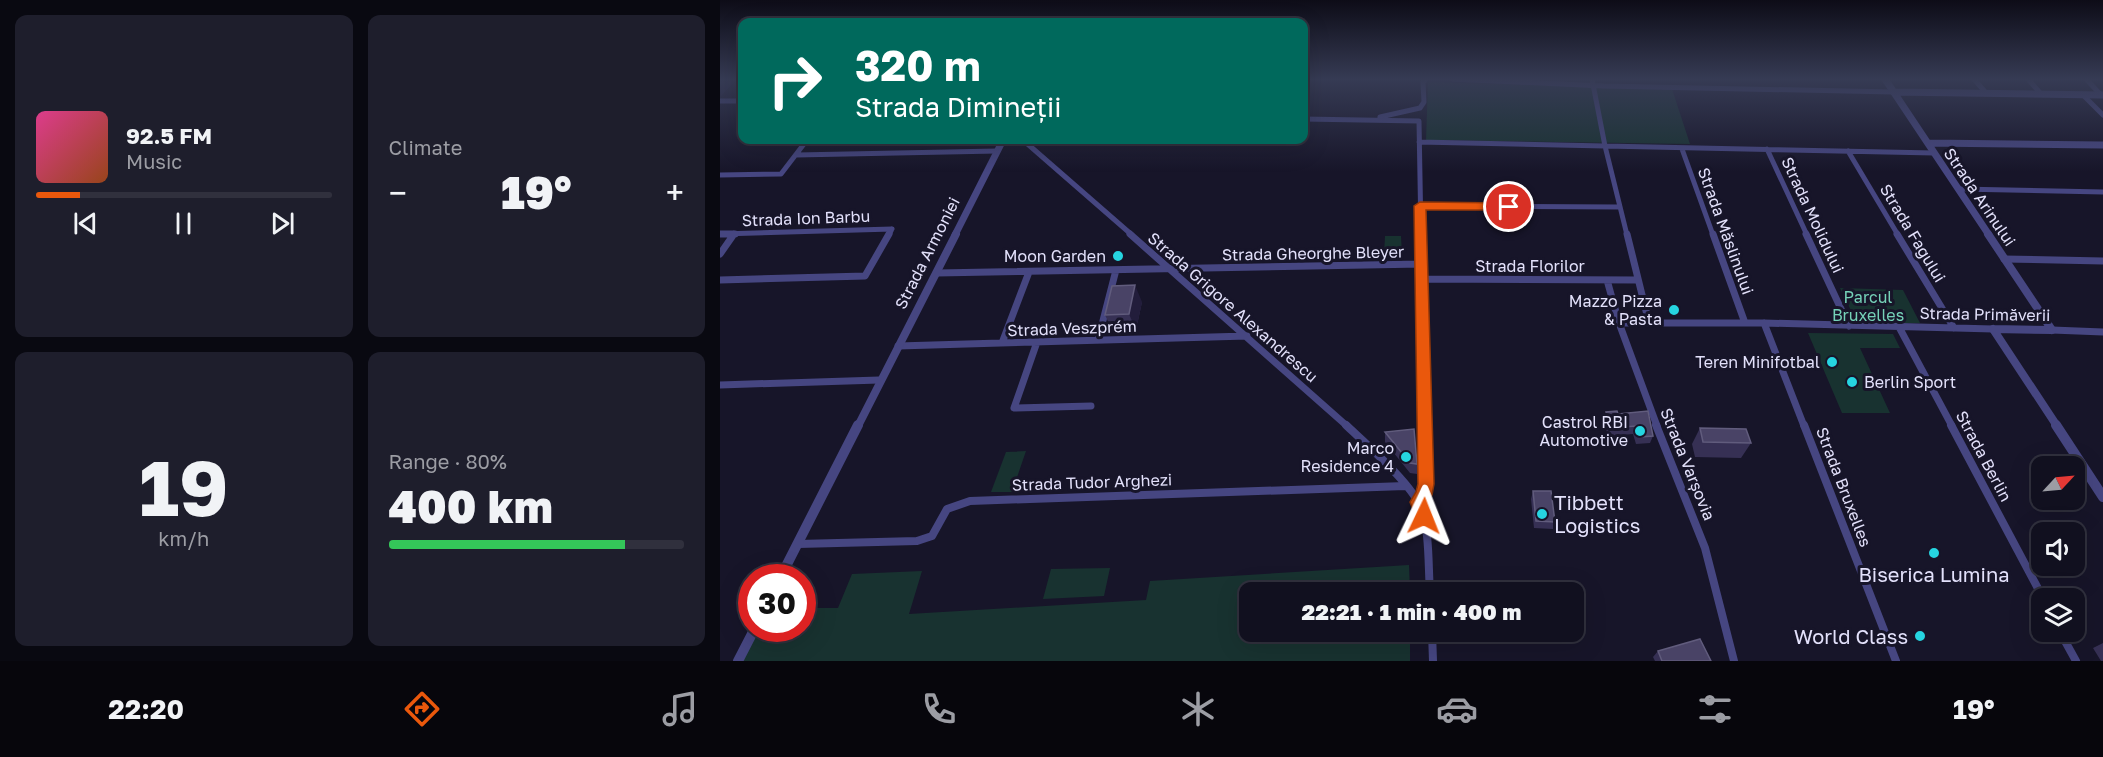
<!DOCTYPE html>
<html lang="en">
<head>
<meta charset="utf-8">
<style>
  :root { --surface:#11101f; --page:#1e1e2c; --text:#f1f3f6; --muted:#9c9da4; --line:#30303d; --accent:#ea580c }
  body { margin:0; font-family:"Golos Text",sans-serif; background:var(--page); color:var(--text); height:100vh; display:flex; flex-direction:column; font-size:22px; white-space:nowrap }
  * { box-sizing:border-box; margin:0 }
  p { font-size:20px; color:var(--muted) }
  .icon { flex:none; width:33px; height:33px; fill:none; stroke:currentColor; stroke-width:2; stroke-linecap:round; stroke-linejoin:round }
  .map { position:relative; flex:1; overflow:hidden }
  .details { display:flex; flex-direction:column; gap:15px; padding:15px; background:#090911; width:720px }
  .details>* { flex:none }
  .guide { position:absolute; left:18px; top:18px; width:570px; height:126px; border-radius:12px; box-shadow:0 6px 24px #0002,0 0 0 2px var(--line); background:#00695c; color:#fff; overflow:hidden }
  .needle { width:39px; rotate:64deg }
  .controls { position:absolute; left:1311px; top:456px; display:grid; gap:12px }
  .controls a { display:grid; place-items:center; width:54px; height:54px; border-radius:12px; background:var(--surface); box-shadow:0 6px 24px #0002,0 0 0 2px var(--line); font-size:30px }
  .speed { position:absolute; left:18px; top:564px; display:flex; gap:12px; font-size:30px; font-weight:700; text-align:center }
  .speed>* { display:grid; place-content:center; width:78px; height:78px; border-radius:50%; background:var(--surface); box-shadow:0 6px 24px #0002,0 0 0 2px var(--line); line-height:1 }
  .speed .limit { border:9px solid #d22; background:#fff; color:#111 }
  .pin { position:absolute; display:grid; place-items:center; width:51px; height:51px; color:#fff; margin:-26px; border:3px solid #fff; border-radius:50%; box-shadow:0 2px 6px #0007 }
  .me { position:absolute; width:66px; margin:-33px; rotate:2deg; stroke-linejoin:round; filter:drop-shadow(0 0 4px #0008) }
  .turn { display:flex; align-items:center; gap:21px; height:126px; padding:0 18px; font-size:27px }
  .turn .icon { width:78px; height:78px; stroke-width:2.5 }
  .turn b { display:block; font-size:42px; line-height:51px }
  .big { font-size:45px; font-weight:800; line-height:1.1 }
  .details .card { flex:1; display:flex; flex-direction:column; justify-content:center; gap:9px; min-width:0; padding:0 21px; border-radius:12px; background:var(--page) }
  .details .dial { align-items:center; gap:0 }
  .dial b { font-size:78px; line-height:1 }
  .song { display:flex; align-items:center; gap:18px }
  .cover { width:72px; height:72px; border-radius:9px; background:linear-gradient(135deg,hsl(330 70% 55%),hsl(20 70% 35%)) }
  .played { height:6px; border-radius:3px; background:linear-gradient(90deg,var(--accent) 15%,var(--line) 15%) }
  .keys { display:flex; justify-content:space-around; direction:ltr }
  .heat { display:flex; justify-content:space-between; align-items:center; font-size:33px; direction:ltr }
  .charge { height:9px; border-radius:4px; background:linear-gradient(90deg,#34c759 80%,var(--line) 0) }
  .details .tiles { flex:1; display:grid; gap:15px; grid-template-columns:repeat(2,1fr) }
  .trip { position:absolute; left:519px; top:582px; width:345px; height:60px; border-radius:12px; background:var(--surface); box-shadow:0 6px 24px #0002,0 0 0 2px var(--line); font-weight:800; line-height:60px; text-align:center }
  .menu { display:flex; height:96px; justify-content:space-around; align-items:center; background:#07060c; color:var(--muted) }
  .menu .icon { width:42px; height:42px }
  .menu .active { color:var(--accent) }
  .menu b { font-size:27px; color:var(--text) }
  main { display:flex; flex:1; min-height:0 }
  .map>svg:first-child { display:block }
  .green { fill:#183230 }
  .lines { fill:none; stroke-linecap:round; stroke-linejoin:round }
  .minor-far2 { stroke:#464681; stroke-width:5 }
  .minor-far1 { stroke:#464681; stroke-width:7 }
  .minor { stroke:#464681; stroke-width:8 }
  .tertiary-far2 { stroke:#464681; stroke-width:7 }
  .tertiary-far1 { stroke:#464681; stroke-width:8 }
  .tertiary { stroke:#464681; stroke-width:10 }
  .wall { fill:#363054 }
  .shaded-wall { fill:#221d3b }
  .building { fill:#494366; stroke:#615c7d; stroke-width:1.5 }
  .route { fill:#ea580c; stroke:#983908; stroke-width:1.5 }
  .poi-dot { fill:#26d5e1; stroke:#171529; stroke-width:2 }
  .labels { text-anchor:middle; dominant-baseline:central; stroke-width:6; stroke-linejoin:round; paint-order:stroke }
  .street-label { font-size:16px; fill:#e3e1fb; stroke:#171529 }
  .poi-label { font-size:16px; fill:#e3e1fb; stroke:#171529; text-anchor:end }
  .park-label { font-size:16px; fill:#75d2b8; stroke:#171529 }
  .near-poi-label { font-size:20px; fill:#e3e1fb; stroke:#171529; text-anchor:start }
</style>
</head>
<body>
<main>
<section class="details">
<div class="tiles">
<div class="card">
<div class="song"><i class="cover"></i><div><b>92.5 FM</b><p>Music</p></div></div>
<div class="played"></div>
<div class="keys"><svg class="icon" aria-label="previous" viewBox="0 0 24 24"><path d="M18 5L8 12l10 7zM5 5v14"/></svg><svg class="icon" aria-label="pause" viewBox="0 0 24 24"><path d="M8 5v14M16 5v14"/></svg><svg class="icon" aria-label="next" viewBox="0 0 24 24"><path d="M6 5l10 7-10 7zM19 5v14"/></svg></div>
</div>
<div class="card"><p>Climate</p>
<div class="heat"><a>−</a><b class="big">19°</b><a>+</a></div>
</div>
<div class="card dial"><b>19</b><p>km/h</p></div>
<div class="card"><p>Range · 80%</p><b class="big">400 km</b><div class="charge"></div></div>
</div>
</section>
<div class="map">
<svg width="1383" height="661" viewBox="0 0 1383 661">
  <rect width="100%" height="100%" fill="#171529"/>
  <path class="green" d="M708,82L952,89L970,144L706,140Z
    M665,236H681L682,256H664Z
    M1120,288L1183,290L1200,323H1137Z
    M1088,333L1173,334L1180,348H1140L1170,413H1122Z
    M306,451L292,492H271L286,452Z
    M689,565L690,592H530V632H690V661H18L35,629L82,628L83,608H118L132,574L202,571L189,614L426,600L430,581Z
    M390,568L384,596L323,599L331,569Z"/>
  <g class="lines">
    <path class="minor-far2" d="M732,79L884,86L1174,92
      M872,79L885,146L907,235
      M1254,79L1266,93
      M1308,79L1321,94
      M1366,79L1381,95
      M1363,95L1383,115
      M0,101H22
      M660,117L700,108L704,102L703,82L706,79
      M584,119L699,121L701,235
      M303,140L412,235
      M699,142L1214,153
      M962,149L993,235
      M1047,149L1087,235
      M1128,151L1178,235
      M76,155L277,151
      M0,175L61,174L87,140
      M1239,189L1383,192
      M700,206L900,207
      M0,234L172,229
      M169,235L172,229"/>
    <path class="minor-far1" d="M0,234H15
      M410,234L627,426
      M701,234L705,426
      M907,234L929,323
      M993,234L1025,323
      M1086,234L1129,326
      M1177,234L1234,328
      M0,254L14,234
      M1284,259L1383,261
      M217,273L701,264
      M701,279L918,280
      M0,280L145,276L169,234
      M887,280L899,323L937,426
      M899,323H1044L1273,329
      M1044,323L1084,426
      M1179,327L1232,426
      M1332,330L1383,332
      M378,340L396,270
      M317,342L294,408L371,406
      M282,343L309,272
      M178,346L527,336
      M0,385L159,380"/>
    <path class="minor" d="M626,425C645,443 692,484 701,508C710,533 708,566 710,592
      M936,425L985,548L1014,661
      M1084,425L1176,661
      M1231,425L1323,598
      M698,502C712,486 705,446 705,425
      M78,544L197,541L212,536L227,509L250,501L685,486
      M712,632L713,661
      M1340,632L1356,661"/>
    <path class="tertiary-far2" d="M1165,79L1269,235
      M1174,92L1383,95
      M1209,143L1383,145
      M235,235L283,140"/>
    <path class="tertiary-far1" d="M1268,234L1332,330
      M1273,329L1337,426
      M1273,329L1332,330
      M138,426L236,234"/>
    <path class="tertiary" d="M1336,425L1383,497
      M60,578L138,425
      M18,661L35,628"/>
  </g>
  <path class="wall" d="M422,302L416,330L393,332L385,315Z
    M886,412L898,414L933,436L930,443L916,444L913,434L888,436L883,419Z
    M980,428L1031,443L1021,458L975,457L972,444Z
    M665,432L697,464V474L690,473L665,442Z
    M813,491L835,522L833,529L814,528L811,499Z
    M1383,643V661H1381L1373,648Z
    M938,651L991,661H935L933,657Z"/>
  <path class="shaded-wall" d="M0,79H10L13,83L1,96Z
    M415,285L422,302L416,330L409,314Z"/>
  <path class="building" d="M415,285L409,314L385,315L392,286Z
    M897,411L898,414L928,411L933,436L920,437L916,426L891,428L886,412Z
    M980,428L1026,429L1031,443L983,442Z
    M694,429L697,464L690,463L665,432Z
    M813,491H831L835,522L816,521Z
    M980,639L991,661H942L938,651Z"/>
  <linearGradient id="sky" x2="0" y2="1"><stop stop-color="#0d0c17"/><stop offset="0.46" stop-color="#363b54"/><stop offset="1" stop-color="#363b54" stop-opacity="0"/></linearGradient>
  <rect width="1383" height="172" fill="url(#sky)"/>
  <path class="route" d="M700,202L789,203L795,207L789,210H706L714,484L712,495L707,503L712,516L709,522L704,524L698,522L690,502L696,492L698,484L694,206Z"/>
  <g class="poi-dot">
    <circle cx="398" cy="256" r="6"/>
    <circle cx="954" cy="310" r="6"/>
    <circle cx="1112" cy="362" r="6"/>
    <circle cx="1132" cy="382" r="6"/>
    <circle cx="920" cy="431" r="6"/>
    <circle cx="686" cy="457" r="6"/>
    <circle cx="822" cy="514" r="6"/>
    <circle cx="1214" cy="553" r="6"/>
    <circle cx="1200" cy="636" r="6"/>
  </g>
  <g class="labels">
    <g class="street-label">
      <text transform="translate(1260 197) rotate(56)">Strada Arinului</text>
      <text transform="translate(1093 215) rotate(65)">Strada Molidului</text>
      <text transform="translate(86 218) rotate(-2)">Strada Ion Barbu</text>
      <text transform="translate(1006 231) rotate(70)">Strada Măslinului</text>
      <text transform="translate(1193 233) rotate(59)">Strada Fagului</text>
      <text transform="translate(207 253) rotate(-63)">Strada Armoniei</text>
      <text transform="translate(593 253) rotate(-1)">Strada Gheorghe Bleyer</text>
      <text x="810" y="266">Strada Florilor</text>
      <text transform="translate(513 307) rotate(41)">Strada Grigore Alexandrescu</text>
      <text transform="translate(1265 314) rotate(1)">Strada Primăverii</text>
      <text transform="translate(352 328) rotate(-2)">Strada Veszprém</text>
      <text transform="translate(1264 456) rotate(62)">Strada Berlin</text>
      <text transform="translate(968 464) rotate(68)">Strada Varșovia</text>
      <text transform="translate(372 482) rotate(-2)">Strada Tudor Arghezi</text>
      <text transform="translate(1124 487) rotate(69)">Strada Bruxelles</text>
    </g>
    <g class="poi-label">
      <text x="386" y="256">Moon Garden</text>
      <text x="942" y="301">Mazzo Pizza<tspan x="942" dy="18">&amp; Pasta</tspan></text>
      <text x="1100" y="362">Teren Minifotbal</text>
      <text x="1144" y="382" text-anchor="start">Berlin Sport</text>
      <text x="908" y="422">Castrol RBI<tspan x="908" dy="18">Automotive</tspan></text>
      <text x="674" y="448">Marco<tspan x="674" dy="18">Residence 4</tspan></text>
    </g>
    <g class="park-label">
      <text x="1148" y="297">Parcul<tspan x="1148" dy="18">Bruxelles</tspan></text>
    </g>
    <g class="near-poi-label">
      <text x="834" y="502">Tibbett<tspan x="834" dy="23">Logistics</tspan></text>
      <text x="1214" y="574" text-anchor="middle">Biserica Lumina</text>
      <text x="1188" y="636" text-anchor="end">World Class</text>
    </g>
  </g>
</svg>
<div class="controls">
<a><svg class="needle" viewBox="-14 -14 28 28"><path d="M0-13l5 13h-10z" fill="#e53935"/><path d="M0 13l5-13h-10z" fill="#9c9da4"/></svg></a>
<a><svg class="icon" aria-label="sound" viewBox="0 0 24 24"><path d="M4 9h4l5-4v14l-5-4H4zM17 9q2 3 0 6"/></svg></a>
<a><svg class="icon" aria-label="layers" viewBox="0 0 24 24"><path d="M12 4l9 5-9 5-9-5zM3 14l9 5 9-5"/></svg></a>
</div>
<div class="speed"><div class="limit">30</div></div>
<div class="pin" style="left:789px;top:207px;background:#d93025"><svg class="icon" aria-label="arrive" viewBox="0 0 24 24"><path d="M6 21V4h12l-3 4 3 4H6"/></svg></div>
<svg class="me" style="left:704px;top:516px" viewBox="-20 -20 40 40"><path d="M0-17L14 15 0 8-14 15z" fill="#ea580c" stroke="#fff" stroke-width="4"/></svg>
<div class="trip">22:21 · 1 min · 400 m</div>
<div class="guide">
<div class="turn"><svg class="icon" aria-label="right" viewBox="0 0 24 24"><path d="M7 20v-9h11M14 6l5 5-5 5"/></svg><div><b>320 m</b>Strada Dimineții</div></div>
</div>
</div>
</main>
<nav class="menu">
<b>22:20</b>
<svg class="icon active" aria-label="directions" viewBox="0 0 24 24"><path d="M12 3l9 9-9 9-9-9zM9 14v-3h6M13 9l2 2-2 2"/></svg>
<svg class="icon" aria-label="music" viewBox="0 0 24 24"><path d="M9 18V5l10-2v13"/><circle cx="6" cy="18" r="3"/><circle cx="16" cy="16" r="3"/></svg>
<svg class="icon" aria-label="phone" viewBox="0 0 24 24"><path d="M5 4h4l2 5-3 2q2 4 5 5l2-3 5 2v4C11 20 4 13 5 4z"/></svg>
<svg class="icon" aria-label="climate" viewBox="0 0 24 24"><path d="M12 3v18M4 7l16 10M4 17L20 7"/></svg>
<svg class="icon" aria-label="car" viewBox="0 0 24 24"><path d="M5 17H2v-5l4-1 3-4h7l3 4 3 1v5h-3M9 17h6M6 11h13"/><circle cx="7" cy="17" r="2"/><circle cx="17" cy="17" r="2"/></svg>
<svg class="icon" aria-label="filters" viewBox="0 0 24 24"><path d="M4 7h16M4 17h16"/><circle cx="9" cy="7" r="2"/><circle cx="15" cy="17" r="2"/></svg>
<b>19°</b>
</nav>
</body>
</html>
